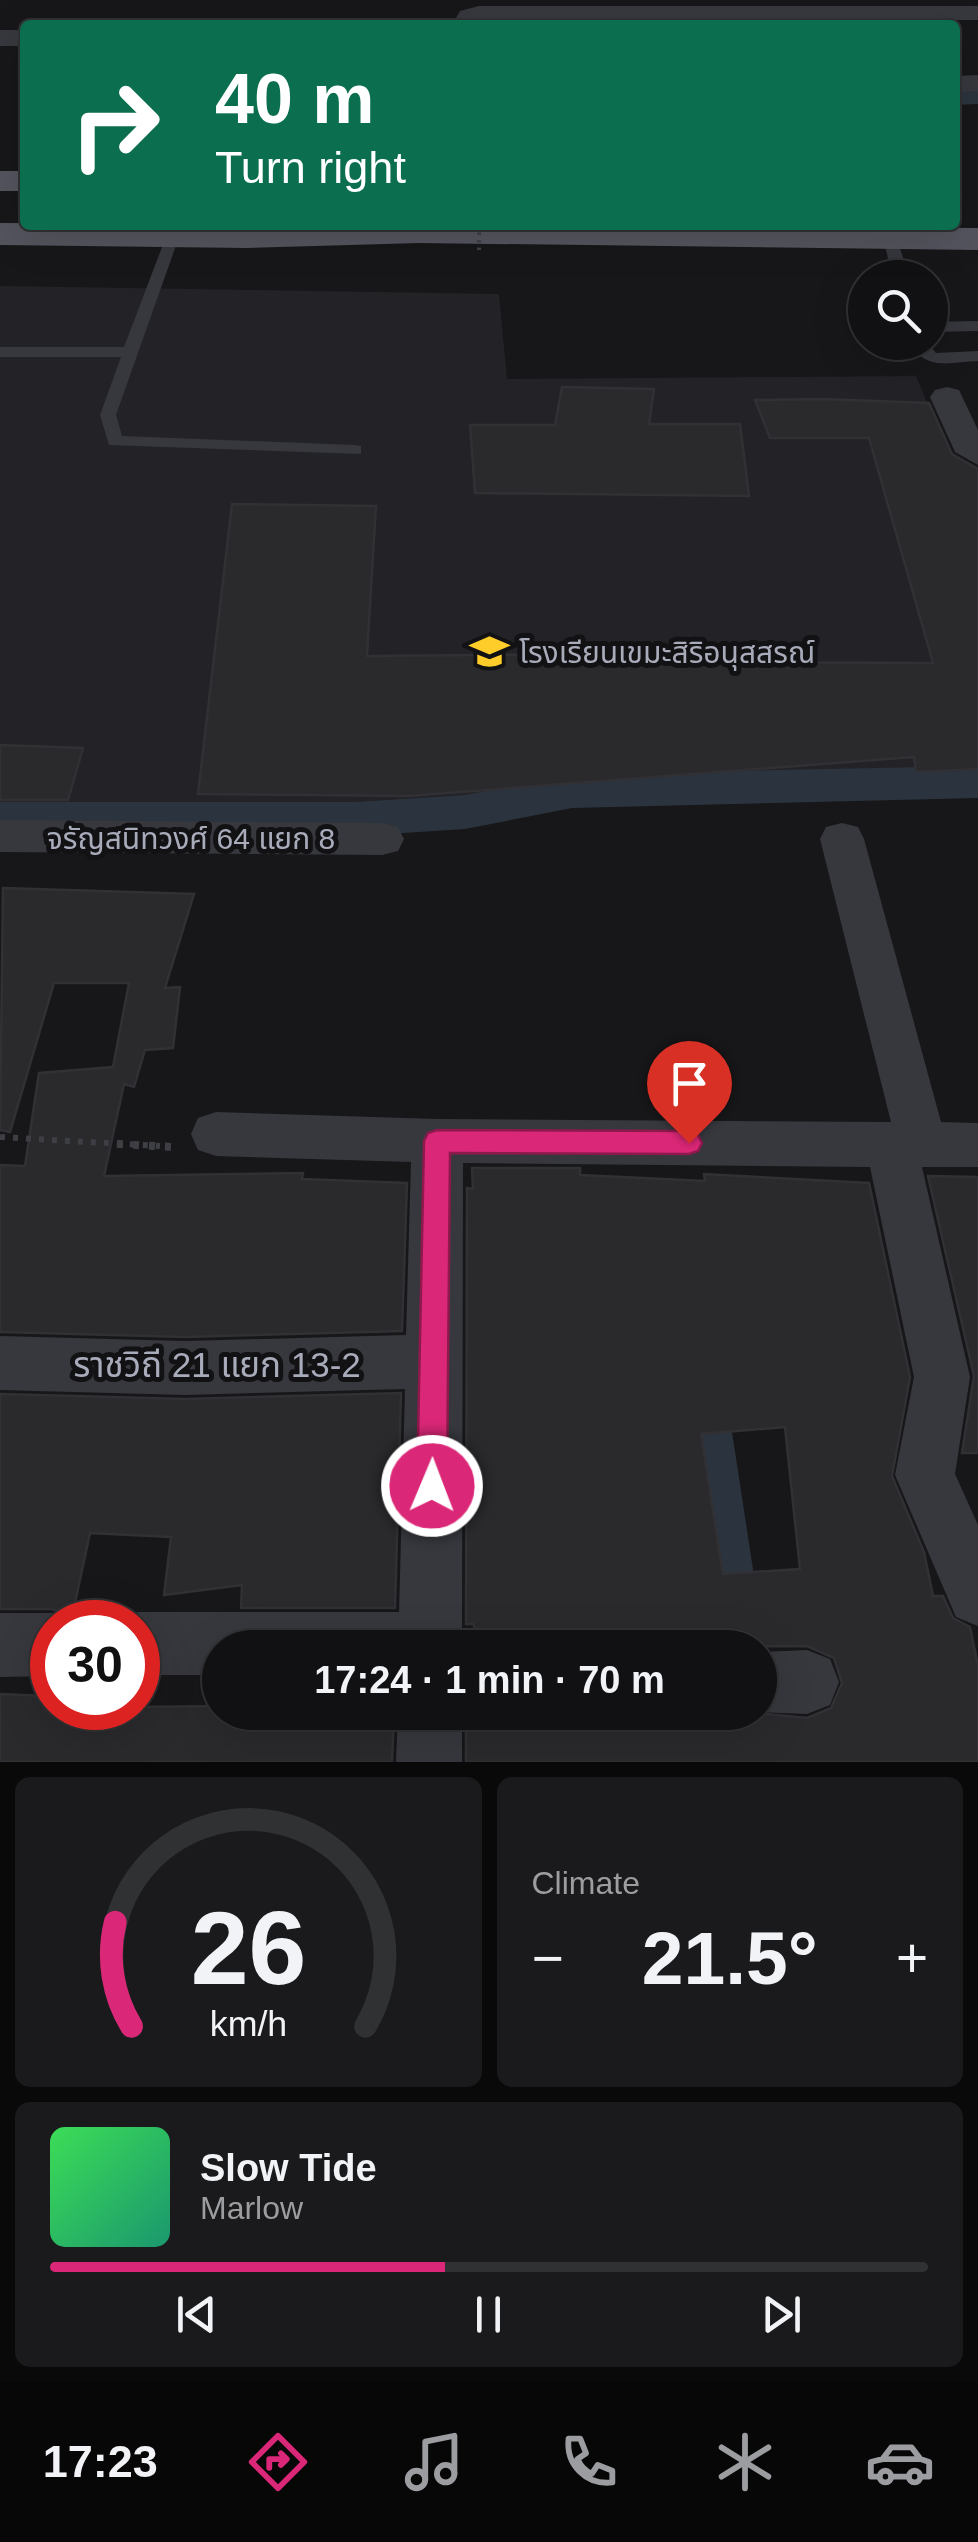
<!DOCTYPE html>
<html lang="en">
<head>
<meta charset="utf-8">
<style>
  :root { --surface:#111113; --page:#1a1a1c; --text:#f1f3f6; --muted:#9c9da0; --line:#303133; --accent:#db2777 }
  body { margin:0; font-family:Helvetica,"Noto Sans Thai",sans-serif; background:var(--page); color:var(--text); height:100vh; display:flex; flex-direction:column; font-size:38px; white-space:nowrap }
  * { box-sizing:border-box; margin:0 }
  p { font-size:32px; color:var(--muted) }
  .icon { flex:none; width:55px; height:55px; fill:none; stroke:currentColor; stroke-width:2; stroke-linecap:round; stroke-linejoin:round }
  .map { position:relative; height:1762px; overflow:hidden }
  .details { display:flex; flex-direction:column; gap:15px; padding:15px; background:#09090a; flex:1 }
  .details>* { flex:none }
  .banner { position:absolute; left:20px; top:20px; width:940px; height:210px; border-radius:10px; box-shadow:0 10px 40px #0002,0 0 0 2px var(--line); background:#0b6e4f; color:#fff; overflow:hidden }
  .tools { position:absolute; left:848px; top:260px; display:grid; gap:20px }
  .tools a { display:grid; place-items:center; width:100px; height:100px; border-radius:50%; background:var(--surface); box-shadow:0 10px 40px #0002,0 0 0 2px var(--line); font-size:50px }
  .speed { position:absolute; left:30px; top:1600px; display:flex; gap:20px; font-size:50px; font-weight:700; text-align:center }
  .speed>* { display:grid; place-content:center; width:130px; height:130px; border-radius:50%; background:var(--surface); box-shadow:0 10px 40px #0002,0 0 0 2px var(--line); line-height:1 }
  .speed .limit { border:15px solid #d22; background:#fff; color:#111 }
  .pin { position:absolute; display:grid; place-items:center; width:85px; height:85px; color:#fff; margin:-102px -42px; border-radius:50% 50% 50% 0; rotate:-45deg; box-shadow:0 0 10px #0007 }
  .pin .icon { rotate:45deg }
  .me { position:absolute; width:110px; margin:-55px; rotate:1deg; stroke-linejoin:round; filter:drop-shadow(0 0 8px #0008) }
  .turn { display:flex; align-items:center; gap:35px; height:210px; padding:0 30px; font-size:45px }
  .turn .icon { width:130px; height:130px; stroke-width:2.5 }
  .turn b { display:block; font-size:70px; line-height:85px }
  .big { font-size:75px; font-weight:600; line-height:1.1 }
  .details .tile { flex:1; display:flex; flex-direction:column; justify-content:center; gap:15px; min-width:0; padding:0 35px; border-radius:15px; background:var(--page) }
  .details .dial { align-items:center; gap:0 }
  .dial svg { height:260px; overflow:visible; fill:none; stroke:var(--line); stroke-width:7; stroke-linecap:round; text-anchor:middle }
  .dial text { fill:var(--text); stroke:none }
  .song { display:flex; align-items:center; gap:30px }
  .cover { width:120px; height:120px; border-radius:15px; background:linear-gradient(135deg,hsl(130 70% 55%),hsl(160 70% 35%)) }
  .played { height:10px; border-radius:5px; background:linear-gradient(90deg,var(--accent) 45%,var(--line) 45%) }
  .keys { display:flex; justify-content:space-around; direction:ltr }
  .heat { display:flex; justify-content:space-between; align-items:center; font-size:55px; direction:ltr }
  .details .tiles { flex:1; display:grid; gap:15px; grid-template-columns:1fr 1fr }
  .tile:last-child { grid-column:span 2 }
  .trip { position:absolute; left:202px; top:1630px; width:575px; height:100px; border-radius:50px; background:var(--surface); box-shadow:0 10px 40px #0002,0 0 0 2px var(--line); font-weight:600; line-height:100px; text-align:center }
  .menu { display:flex; height:160px; justify-content:space-around; align-items:center; background:#070708; color:var(--muted) }
  .menu .icon { width:70px; height:70px }
  .menu .on { color:var(--accent) }
  .menu b { font-size:45px; color:var(--text) }
  .map>svg:first-child { display:block }
  .built { fill:#232226 }
  .lines { fill:none; stroke-linecap:round; stroke-linejoin:round }
  .canal { fill:#2b343e; fill-rule:evenodd }
  .building { fill:#2a2a2d; stroke:#313035; stroke-width:2.5; fill-rule:evenodd }
  .path-far1 { stroke:#3d3f45; stroke-width:6; stroke-dasharray:5 8; stroke-linecap:butt }
  .path { stroke:#3d3f45; stroke-width:8; stroke-dasharray:6 10; stroke-linecap:butt }
  .service { fill:#37383e; fill-rule:evenodd }
  .minor { fill:#37383e; fill-rule:evenodd }
  .primary { fill:#53545d; fill-rule:evenodd }
  .path-bridge { stroke:#3d3f45; stroke-width:4; stroke-dasharray:2.5 5; stroke-linecap:butt }
  .route { fill:#db2777; stroke:#8e194d; stroke-width:2.5 }
  .labels { text-anchor:middle; dominant-baseline:central; stroke-width:10; stroke-linejoin:round; paint-order:stroke }
  .poi-label { font-size:30px; fill:#a8abba; stroke:#121214; text-anchor:start }
  .street-label { font-size:30px; fill:#a8abba; stroke:#121214 }
  .near-street-label { font-size:35px; fill:#a8abba; stroke:#121214 }
</style>
</head>
<body>
<div class="map">
<svg width="978" height="1762" viewBox="0 0 978 1762">
  <rect width="100%" height="100%" fill="#171719"/>
  <path class="built" d="M0,286L499,294L507,379L916,376L971,506L978,536V768L604,778L421,811L306,816L0,813Z"/>
  <g class="lines">
    <path class="canal" d="M978,88V104L955,105V89Z
      M978,766V798L572,808L465,829L357,836H0V802H357L465,795L572,774Z
      M693,1344L714,1353L723,1373L765,1648L760,1661V1648H699L663,1373L672,1353Z"/>
  </g>
  <path class="building" d="M562,387L654,389L649,424H740L749,496L475,493L470,425H555Z
    M823,399L929,403L952,454L978,469V769L916,772L914,757L409,796L198,794L232,504L376,506L367,656L696,653L697,662L933,663L869,438H770L755,400Z
    M0,745L83,748L68,800H0Z
    M3,888L194,894L165,988L180,987L173,1048L145,1050L134,1087L124,1084L104,1176L303,1173L302,1179L407,1183L402,1331L185,1337L0,1332V1165L25,1166L39,1073L113,1067L129,983H54L10,1132L0,1130Z
    M472,1168H580V1175L705,1181L704,1174L869,1183L910,1377L892,1476L924,1552L933,1596H943L953,1618L970,1627L978,1666V1762H466V1712H748L807,1718L831,1708L842,1683L834,1658L807,1646L474,1648V1624H466L467,1188L473,1189ZM785,1427L800,1569L723,1574L701,1434Z
    M928,1176L978,1177V1453H962L974,1376Z
    M401,1393L395,1608H241L242,1585L164,1595L171,1537L90,1533L72,1617L52,1609H0V1394L185,1399Z
    M0,1694L47,1696L46,1708L220,1706V1712H394L392,1762H0Z"/>
  <g class="lines">
    <path class="path-far1" d="M0,1137L160,1146"/>
    <path class="path" d="M117,1144L172,1147"/>
    <path class="service" d="M167,234L179,237L116,415L122,436L355,445L361,446V454L109,445L100,415L121,357H0V347H124Z
      M890,234L897,238L909,278H893L883,238Z
      M978,321V331L930,332V322Z
      M910,342H926L936,353L978,351V361C950,362 925,372 910,342Z"/>
    <path class="minor" d="M479,6H978V20H481L476,25H452L460,11Z
      M0,30H25V46H0Z
      M978,75V91L955,92V76Z
      M947,387L959,390L978,430V465L955,452L930,397L935,390Z
      M0,820L382,823L398,827L404,839L398,851L382,855L0,852Z
      M842,823L858,827L864,839L941,1122L978,1123V1167H922L970,1377L955,1474L978,1525V1626L956,1617L895,1475L914,1377L870,1167L463,1163L462,1648H220V1675H138V1622H115L138,1612H399L405,1389L185,1395L0,1390V1336L185,1341L406,1335L411,1162L216,1156L198,1150L191,1134L198,1118L216,1112L437,1119L891,1122L820,839L826,827Z
      M0,1613H52L74,1622H52V1676L0,1677Z
      M807,1650L830,1659L839,1682L830,1705L807,1714L752,1712H760V1652Z
      M398,1712H462V1762H396Z"/>
    <path class="primary" d="M0,171H25V191H0Z
      M0,223L978,228V250L419,243L246,248L0,245Z"/>
    <path class="path-bridge" d="M479,225V251"/>
  </g>
  <path class="route" d="M437,1130L689,1131L698,1135L702,1143L698,1151L689,1154L450,1153L447,1486L443,1497L432,1501L421,1497L417,1486L424,1141L428,1133Z"/>
  <defs>
    <symbol id="school-bare" viewBox="-9 -9 18 18"><path d="M0-5L7-2L0 1L-7-2ZM-4 1L0 2.5L4 1V4Q0 6-4 4Z" fill="#ffcd29" stroke="#121214" stroke-width="2.5" paint-order="stroke"/></symbol>
  </defs>
  <g fill-rule="evenodd">
    <use href="#school-bare" x="462" y="624" width="55" height="55"/>
  </g>
  <g class="labels">
    <g class="poi-label">
      <text x="519" y="652">โรงเรียนเขมะสิริอนุสสรณ์</text>
    </g>
    <g class="street-label">
      <text x="191" y="838">จรัญสนิทวงศ์ 64 แยก 8</text>
    </g>
    <g class="near-street-label">
      <text x="217" y="1364">ราชวิถี 21 แยก 13-2</text>
    </g>
  </g>
</svg>
<div class="tools">
<a><svg class="icon" aria-label="search" viewBox="0 0 24 24"><circle cx="10" cy="10" r="6"/><path d="M15 15l6 6"/></svg></a>
</div>
<div class="speed"><div class="limit">30</div></div>
<div class="pin" style="left:689px;top:1143px;background:#d93025"><svg class="icon" aria-label="arrive" viewBox="0 0 24 24"><path d="M6 21V4h12l-3 4 3 4H6"/></svg></div>
<svg class="me" style="left:432px;top:1486px" viewBox="-20 -20 40 40"><circle r="17" fill="#db2777" stroke="#fff" stroke-width="3"/><path d="M0-11L8 9 0 5-8 9z" fill="#fff"/></svg>
<div class="trip">17:24 · 1 min · 70 m</div>
<div class="banner">
<div class="turn"><svg class="icon" aria-label="right" viewBox="0 0 24 24"><path d="M7 20v-9h11M14 6l5 5-5 5"/></svg><div><b>40 m</b>Turn right</div></div>
</div>
</div>
<section class="details">
<div class="tiles">
<div class="tile dial"><svg viewBox="0 0 100 80">
<path d="M14 69A42 42 0 1 1 86 69"/>
<path d="M14 69A42 42 0 0 1 9 37" stroke="#db2777"/>
<text x="50" y="56" font-size="32" font-weight="700">26</text>
<text x="50" y="72" font-size="11">km/h</text>
</svg></div>
<div class="tile"><p>Climate</p>
<div class="heat"><a>−</a><b class="big">21.5°</b><a>+</a></div>
</div>
<div class="tile">
<div class="song"><i class="cover"></i><div><b>Slow Tide</b><p>Marlow</p></div></div>
<div class="played"></div>
<div class="keys"><svg class="icon" aria-label="previous" viewBox="0 0 24 24"><path d="M18 5L8 12l10 7zM5 5v14"/></svg><svg class="icon" aria-label="pause" viewBox="0 0 24 24"><path d="M8 5v14M16 5v14"/></svg><svg class="icon" aria-label="next" viewBox="0 0 24 24"><path d="M6 5l10 7-10 7zM19 5v14"/></svg></div>
</div>
</div>
</section>
<nav class="menu">
<b>17:23</b>
<svg class="icon on" aria-label="directions" viewBox="0 0 24 24"><path d="M12 3l9 9-9 9-9-9zM9 14v-3h6M13 9l2 2-2 2"/></svg>
<svg class="icon" aria-label="music" viewBox="0 0 24 24"><path d="M9 18V5l10-2v13"/><circle cx="6" cy="18" r="3"/><circle cx="16" cy="16" r="3"/></svg>
<svg class="icon" aria-label="phone" viewBox="0 0 24 24"><path d="M5 4h4l2 5-3 2q2 4 5 5l2-3 5 2v4C11 20 4 13 5 4z"/></svg>
<svg class="icon" aria-label="climate" viewBox="0 0 24 24"><path d="M12 3v18M4 7l16 10M4 17L20 7"/></svg>
<svg class="icon" aria-label="car" viewBox="0 0 24 24"><path d="M5 17H2v-5l4-1 3-4h7l3 4 3 1v5h-3M9 17h6M6 11h13"/><circle cx="7" cy="17" r="2"/><circle cx="17" cy="17" r="2"/></svg>
</nav>
</body>
</html>
